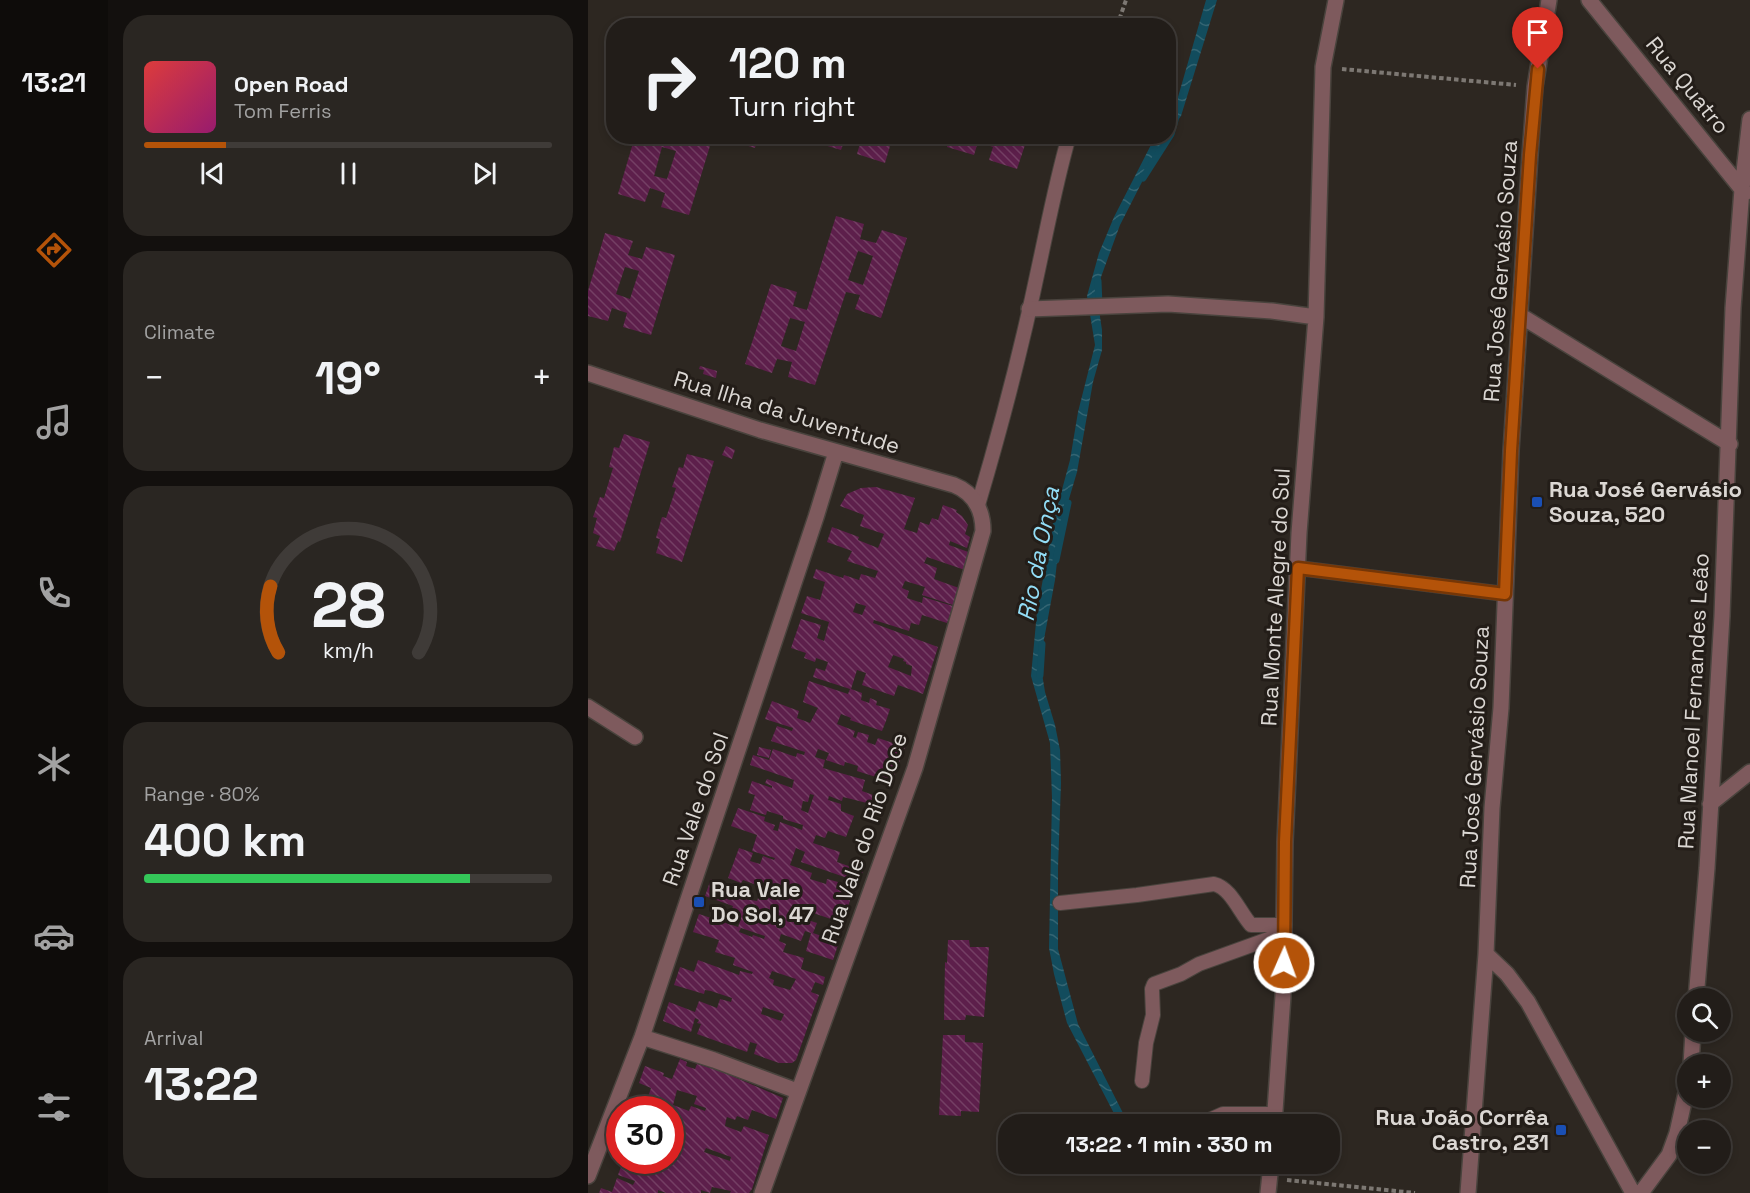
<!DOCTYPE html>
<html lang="en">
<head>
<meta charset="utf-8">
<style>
  :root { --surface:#221d19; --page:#2a2622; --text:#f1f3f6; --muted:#a2a2a2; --line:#3f3b38; --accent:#b45309 }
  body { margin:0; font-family:"Space Grotesk",sans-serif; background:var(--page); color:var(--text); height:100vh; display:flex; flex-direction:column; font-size:22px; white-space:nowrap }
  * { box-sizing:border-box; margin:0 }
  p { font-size:20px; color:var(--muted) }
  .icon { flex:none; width:33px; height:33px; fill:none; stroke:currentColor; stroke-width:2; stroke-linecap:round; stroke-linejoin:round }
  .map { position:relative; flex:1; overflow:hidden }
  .drawer { display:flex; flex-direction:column; gap:15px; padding:15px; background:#13100e; width:480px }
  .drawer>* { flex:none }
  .guide { position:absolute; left:18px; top:18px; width:570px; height:126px; border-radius:24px; box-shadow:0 3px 9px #0003,0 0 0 2px var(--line); background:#221d19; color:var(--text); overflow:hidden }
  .controls { position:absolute; left:1089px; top:988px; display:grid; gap:12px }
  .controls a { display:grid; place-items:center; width:54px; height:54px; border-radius:50%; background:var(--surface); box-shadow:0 3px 9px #0003,0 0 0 2px var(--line); font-size:30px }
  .speed { position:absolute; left:18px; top:1096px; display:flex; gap:12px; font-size:30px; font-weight:700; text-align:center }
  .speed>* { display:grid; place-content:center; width:78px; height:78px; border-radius:50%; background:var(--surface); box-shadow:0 3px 9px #0003,0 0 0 2px var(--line); line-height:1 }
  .speed .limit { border:9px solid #d22; background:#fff; color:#111 }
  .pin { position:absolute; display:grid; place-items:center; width:51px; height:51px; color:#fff; margin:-62px -26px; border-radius:50% 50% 50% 0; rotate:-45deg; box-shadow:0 0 6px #0007 }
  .pin .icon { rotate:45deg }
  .me { position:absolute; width:66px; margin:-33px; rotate:2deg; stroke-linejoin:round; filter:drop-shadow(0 0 4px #0008) }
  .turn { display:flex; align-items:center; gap:21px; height:126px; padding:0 24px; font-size:27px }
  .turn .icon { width:78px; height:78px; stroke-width:2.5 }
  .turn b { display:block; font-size:42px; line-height:51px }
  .big { font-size:45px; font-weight:700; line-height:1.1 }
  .drawer .tile { flex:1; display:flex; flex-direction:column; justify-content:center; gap:9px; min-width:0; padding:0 21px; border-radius:24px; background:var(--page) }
  .drawer .dial { align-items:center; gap:0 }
  .dial svg { height:156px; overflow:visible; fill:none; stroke:var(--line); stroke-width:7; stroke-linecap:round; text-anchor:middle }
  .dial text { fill:var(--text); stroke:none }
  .song { display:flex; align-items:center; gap:18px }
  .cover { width:72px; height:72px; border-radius:9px; background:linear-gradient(135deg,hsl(0 70% 55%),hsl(320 70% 35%)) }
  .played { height:6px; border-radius:3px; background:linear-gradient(90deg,var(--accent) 20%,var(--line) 20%) }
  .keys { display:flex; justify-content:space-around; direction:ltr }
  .heat { display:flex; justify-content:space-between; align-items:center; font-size:33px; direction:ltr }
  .charge { height:9px; border-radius:4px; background:linear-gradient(90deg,#34c759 80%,var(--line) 0) }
  .trip { position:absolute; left:410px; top:1114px; width:342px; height:60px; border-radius:24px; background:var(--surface); box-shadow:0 3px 9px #0003,0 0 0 2px var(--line); font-weight:700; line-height:60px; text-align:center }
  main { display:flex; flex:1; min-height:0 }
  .tab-bar { display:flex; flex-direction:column; width:108px; justify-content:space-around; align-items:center; background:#0e0c0a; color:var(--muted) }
  .tab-bar .icon { width:42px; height:42px }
  .tab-bar .on { color:var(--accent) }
  .tab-bar b { font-size:27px; color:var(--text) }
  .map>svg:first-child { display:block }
  .water { fill:url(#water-waves) }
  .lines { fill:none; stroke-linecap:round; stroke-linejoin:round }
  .stream { stroke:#124c5d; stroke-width:7 }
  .building { fill:url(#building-back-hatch); fill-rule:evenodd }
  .lane-casing { stroke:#49433d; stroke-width:16 }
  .street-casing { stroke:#49433d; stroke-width:18 }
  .path { stroke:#7d7873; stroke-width:4; stroke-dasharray:4.5 3; stroke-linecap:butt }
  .lane { stroke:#7e5a5d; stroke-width:14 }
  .street { stroke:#7e5a5d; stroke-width:15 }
  .route-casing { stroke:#753606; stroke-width:15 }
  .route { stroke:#b45309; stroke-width:10 }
  .transit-dot { fill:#1a4fb4; stroke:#231d18; stroke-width:2 }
  .labels { text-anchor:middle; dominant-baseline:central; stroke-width:6; stroke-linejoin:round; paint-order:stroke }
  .street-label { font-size:22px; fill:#dbd7d3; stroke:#231d18 }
  .poi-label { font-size:22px; font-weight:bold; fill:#dbd7d3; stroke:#231d18; text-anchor:start }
  .water-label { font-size:24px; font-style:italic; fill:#92ddf6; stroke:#231d18 }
</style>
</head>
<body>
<main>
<nav class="tab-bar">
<b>13:21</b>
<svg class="icon on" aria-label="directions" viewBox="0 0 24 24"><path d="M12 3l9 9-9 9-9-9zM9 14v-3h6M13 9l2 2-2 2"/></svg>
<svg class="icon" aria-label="music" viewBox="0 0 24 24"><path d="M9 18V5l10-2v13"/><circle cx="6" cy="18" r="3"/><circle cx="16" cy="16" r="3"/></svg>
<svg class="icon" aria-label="phone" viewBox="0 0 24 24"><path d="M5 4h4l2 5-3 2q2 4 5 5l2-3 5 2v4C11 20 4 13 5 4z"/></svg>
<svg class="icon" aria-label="climate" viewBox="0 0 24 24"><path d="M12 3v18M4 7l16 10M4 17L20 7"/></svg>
<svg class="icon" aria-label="car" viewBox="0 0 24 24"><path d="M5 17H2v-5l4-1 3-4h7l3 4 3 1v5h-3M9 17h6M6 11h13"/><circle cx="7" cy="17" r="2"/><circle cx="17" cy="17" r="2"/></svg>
<svg class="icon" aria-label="filters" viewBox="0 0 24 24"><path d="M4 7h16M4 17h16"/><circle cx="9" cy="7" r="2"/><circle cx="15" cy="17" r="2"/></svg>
</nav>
<section class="drawer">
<div class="tile">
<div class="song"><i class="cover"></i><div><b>Open Road</b><p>Tom Ferris</p></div></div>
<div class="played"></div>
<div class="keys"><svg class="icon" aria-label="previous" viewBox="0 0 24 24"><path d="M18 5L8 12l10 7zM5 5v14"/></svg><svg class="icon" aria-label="pause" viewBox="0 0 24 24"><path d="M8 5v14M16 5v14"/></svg><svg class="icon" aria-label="next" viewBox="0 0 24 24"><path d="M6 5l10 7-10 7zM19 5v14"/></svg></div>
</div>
<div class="tile"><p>Climate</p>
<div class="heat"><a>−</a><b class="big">19°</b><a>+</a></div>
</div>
<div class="tile dial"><svg viewBox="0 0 100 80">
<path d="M14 69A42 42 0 1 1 86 69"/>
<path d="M14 69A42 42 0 0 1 10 35" stroke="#b45309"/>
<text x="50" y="56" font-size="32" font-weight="700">28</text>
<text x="50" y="72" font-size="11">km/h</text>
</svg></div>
<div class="tile"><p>Range · 80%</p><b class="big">400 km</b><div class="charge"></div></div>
<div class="tile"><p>Arrival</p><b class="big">13:22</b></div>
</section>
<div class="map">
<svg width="1162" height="1193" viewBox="0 0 1162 1193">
  <defs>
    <pattern id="water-waves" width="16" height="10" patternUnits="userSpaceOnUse" patternTransform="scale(1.5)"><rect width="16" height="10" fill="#124c5d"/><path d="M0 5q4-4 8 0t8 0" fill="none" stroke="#346573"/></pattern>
    <pattern id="building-back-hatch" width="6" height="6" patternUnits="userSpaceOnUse" patternTransform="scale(1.5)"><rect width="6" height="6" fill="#5d1f4b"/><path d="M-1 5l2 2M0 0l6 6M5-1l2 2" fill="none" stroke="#743f64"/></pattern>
  </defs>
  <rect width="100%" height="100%" fill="#2d2721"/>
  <path class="water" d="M618,0H629L593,116L581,132V113L590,97Z
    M567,137H577L532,225L513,277L509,297L514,330V350L505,382L489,472L473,526L467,580L452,661L457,692L467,725L472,750L473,783L470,868V949L490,1024L541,1125H532L479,1023L466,974L461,948L464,798L462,743L443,676L449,612L465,523L482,460L490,412L507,345L499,296L511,253L526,217Z"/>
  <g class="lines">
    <path class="stream" d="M555,178L583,134L587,120
      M510,281L511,306
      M468,560L480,503
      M452,675L454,644"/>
  </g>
  <path class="building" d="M47,136H82L91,139L92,136H125L101,215L73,207L77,193L62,188L57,202L30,194ZM74,147L88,151L79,179L66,176Z
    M141,136H170L167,148L140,140Z
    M228,136H258L253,150L226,142Z
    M262,136H305L297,163L269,154L273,140Z
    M362,136H440L429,169L401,160L405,147L390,142L386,155L359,147Z
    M248,216L276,224L272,239L288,243L294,230L319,238L293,318L267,309L272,295L258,292L227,385L200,377L204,362L189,359L184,373L157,364L183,284L209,292L205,306L219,310ZM270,251L285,256L275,285L260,280ZM202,318L217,322L208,351L193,346Z
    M17,233L45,241L40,255L54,259L58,247L87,255L63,335L35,327L39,313L24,308L20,321L0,316V291ZM37,267L51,271L42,299L28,294Z
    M112,366L129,371L128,378L115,374L116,370L111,369Z
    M36,434L62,442L32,542L30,541L26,551L8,546L12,536L5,533L9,518L5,517L12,497L16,498L25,468L21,467L26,447L31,448Z
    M138,446L147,450L144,459L134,455Z
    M99,454L126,461L94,562L68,553L72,539L68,538L74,517L78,518L88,488L84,487L91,467L95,468Z
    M288,487L327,498L316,529L329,533L332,522L341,525L344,518L350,520L355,505L369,510L368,512L374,516L380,525L377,534L382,537L381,541L379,548L362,541L361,545L383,553L377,570L339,557L336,563L349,568L346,579L371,588L365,605L334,595L337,587L317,581L314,588L321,591L319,598L334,603L335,597L365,606L359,623L334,615L331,625L323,623L321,631L286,620L285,623L350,647L335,694L310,685L306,696L274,685L278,673L269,670L263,689L274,693L273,700L281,703L282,698L289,701L288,705L302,709L298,721L294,731L262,720L263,718L253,714L249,724L267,731L265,737L268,738L270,732L281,735L279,742L287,745L290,738L317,747L304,782L269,771L270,766L257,762L256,766L238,760L241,753L230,749L227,757L237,760L235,768L277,780L274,791L285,795L283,804L255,797L254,801L241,796L240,800L253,804V811L266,816L258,837L240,831L237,838L228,835L225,843L252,852L249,862L275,871L271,882L213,862L217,852L208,848L202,865L224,873L222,879L238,884L239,879L250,882L248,889L264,894L255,923L213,909L211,917L229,923L225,933L251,942L245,960L218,951L223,933L217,931L213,941L193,934L191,941L198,944L195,952L216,958L213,969L237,977L235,985L227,982L223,992L231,995L208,1060L204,1063H191L166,1054L169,1044L162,1042L159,1052L109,1034L113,1024L109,1023L111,1020L107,1018L103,1032L75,1021L81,1002L107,1012L111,1001L129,1008L132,999L143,1002L144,998L123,991L117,990L116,994L86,985L92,967L106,972L110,960L151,975L152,971L164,974L165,972L145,965L147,958L127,952L131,940L105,932L111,914L150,927L153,919L142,915L145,906L117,896L123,879L158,891L157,894L164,896L163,900L169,901L174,887L155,880L153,883L140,878L151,848L165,853L162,861L172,864L175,856L186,860L187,858L164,851L169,835L143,826L150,808L177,817L176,821L187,825L185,830L190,831L192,822L214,830L215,825L195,819V816L179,811L178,815L162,810L167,795L160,793L164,781L184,788V786L177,783L179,779L204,788L206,780L162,765L165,755L181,760L185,749L208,757L209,753L216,755L217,752L183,741L189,726L204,731L205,728L177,719L184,701L211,711L209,718L222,723L230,708L215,702L221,681L260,694L262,689L225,677L228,668L237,671L240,662L228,658L227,662L216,658L218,653L203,648L213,619L233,625L229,638L236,641L241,622L213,613L219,596L232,600L237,582L225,578L228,569L255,578L256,575L271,580L273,574L287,578L290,571L259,561L264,551L239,542L244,527L271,537L270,540L290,548L296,534L272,526L276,515L252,506L259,494L273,488ZM268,603L278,606L274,615L265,612ZM305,655L316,659L315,661L318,662V664L324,666L323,676L300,667ZM222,794L226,795L220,813L213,810L215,801L220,802ZM153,928L177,936L176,939L165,935L164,937L151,932ZM184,971L208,979L202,990L185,985L186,980L181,978ZM175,1007L196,1014L193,1021L173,1014Z
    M171,747L183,750L181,758L169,755Z
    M360,940H381L382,947H401L396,1017L378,1015L377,1020H356L357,962L359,963Z
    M355,1035H377V1042L395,1043L391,1112L373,1111V1116L351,1115Z
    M92,1059L99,1062L98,1066L107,1069L109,1064L132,1071L195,1098L188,1119L164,1110L160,1120L149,1116L147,1120L139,1117L138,1120L137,1126L153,1132L156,1126L181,1135L164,1189L161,1193H142L143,1191L124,1187L122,1193L113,1190V1193H78L70,1190V1193H11L13,1188L24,1192L29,1178L45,1185L47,1181L30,1175L34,1164L50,1169L52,1164L45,1161H56L55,1165L70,1170L73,1161H82V1138L91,1142L92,1131L88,1129L86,1133L82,1132V1110H68L57,1106L63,1088L51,1083L57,1066L76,1073L75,1076L84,1079ZM89,1090L109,1096L106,1104L118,1108L117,1111L103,1106L101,1111L85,1105ZM118,1148L143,1157L142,1161L116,1152Z"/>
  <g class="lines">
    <defs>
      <path id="lane" d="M390,505C414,424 435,343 452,261C461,219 469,178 481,136
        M710,568L917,594
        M472,903L549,895L626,884C643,888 652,913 663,925H697
        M554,1081L558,1043L565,1015L564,989L566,984L593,974L611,964L697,933
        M610,1125L635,1114H687"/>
      <path id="street" d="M1001,0L1157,193
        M441,309L580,304L684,311L728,317
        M933,316L1142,444
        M0,373L172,430L366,485C386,493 395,510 395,531L327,768L174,1193
        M0,707L47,737
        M1122,804L1162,772
        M898,954L919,974L940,1002L1045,1193
        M1108,999L1119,868L1134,616L1145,308L1154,189L1162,119
        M54,1037L126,1060L209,1091
        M1103,1065L1105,1032
        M686,1125L695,996L697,842L711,533L728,317L735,67L748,0
        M0,1176L54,1037L228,517L248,452
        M680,1193L683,1164
        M880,1193L898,954L904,808L913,708L923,451L942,155L947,87L961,0
        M1053,1193L1081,1155L1089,1133L1100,1084"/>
    </defs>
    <use href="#lane" class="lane-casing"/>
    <use href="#street" class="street-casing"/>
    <path class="path" d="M529,26L538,0
      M754,69L928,85
      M699,1180L827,1193"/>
    <use href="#lane" class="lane"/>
    <use href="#street" class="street"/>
  </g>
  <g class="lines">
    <defs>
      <path id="route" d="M696,963L697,842L710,568L917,594L923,451L942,155L950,69"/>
    </defs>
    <use href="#route" class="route-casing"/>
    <use href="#route" class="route"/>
  </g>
  <g class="transit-dot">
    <rect x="943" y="496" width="12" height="12" rx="3"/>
    <rect x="105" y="896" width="12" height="12" rx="3"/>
    <rect x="967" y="1124" width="12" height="12" rx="3"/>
  </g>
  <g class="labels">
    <g class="street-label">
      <text transform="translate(1100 85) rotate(51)">Rua Quatro</text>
      <text transform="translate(912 271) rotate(-86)">Rua José Gervásio Souza</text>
      <text transform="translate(199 412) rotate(17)">Rua Ilha da Juventude</text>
      <text transform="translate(687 597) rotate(-87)">Rua Monte Alegre do Sul</text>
      <text transform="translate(1105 701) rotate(-87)">Rua Manoel Fernandes Leão</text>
      <text transform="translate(886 757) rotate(-87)">Rua José Gervásio Souza</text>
      <text transform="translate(107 809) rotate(-71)">Rua Vale do Sol</text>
      <text transform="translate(276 838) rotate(-71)">Rua Vale do Rio Doce</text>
    </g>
    <g class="poi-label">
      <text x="961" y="489">Rua José Gervásio<tspan x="961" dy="25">Souza, 520</tspan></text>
      <text x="123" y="889">Rua Vale<tspan x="123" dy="25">Do Sol, 47</tspan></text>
      <text x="961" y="1117" text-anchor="end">Rua João Corrêa<tspan x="961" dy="25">Castro, 231</tspan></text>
    </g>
    <g class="water-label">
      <text transform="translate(450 554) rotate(-79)">Rio da Onça</text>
    </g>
  </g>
</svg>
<div class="controls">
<a><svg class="icon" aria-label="search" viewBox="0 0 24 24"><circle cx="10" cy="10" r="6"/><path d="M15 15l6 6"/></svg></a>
<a>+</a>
<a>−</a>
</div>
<div class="speed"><div class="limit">30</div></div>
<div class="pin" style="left:950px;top:69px;background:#d93025"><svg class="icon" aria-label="arrive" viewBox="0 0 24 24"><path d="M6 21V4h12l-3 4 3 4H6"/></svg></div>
<svg class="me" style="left:696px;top:963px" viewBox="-20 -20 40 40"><circle r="17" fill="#b45309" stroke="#fff" stroke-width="3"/><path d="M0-11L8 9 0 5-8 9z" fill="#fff"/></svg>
<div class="trip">13:22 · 1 min · 330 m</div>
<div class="guide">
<div class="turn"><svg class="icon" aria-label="right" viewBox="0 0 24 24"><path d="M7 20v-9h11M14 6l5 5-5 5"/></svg><div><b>120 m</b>Turn right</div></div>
</div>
</div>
</main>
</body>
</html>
